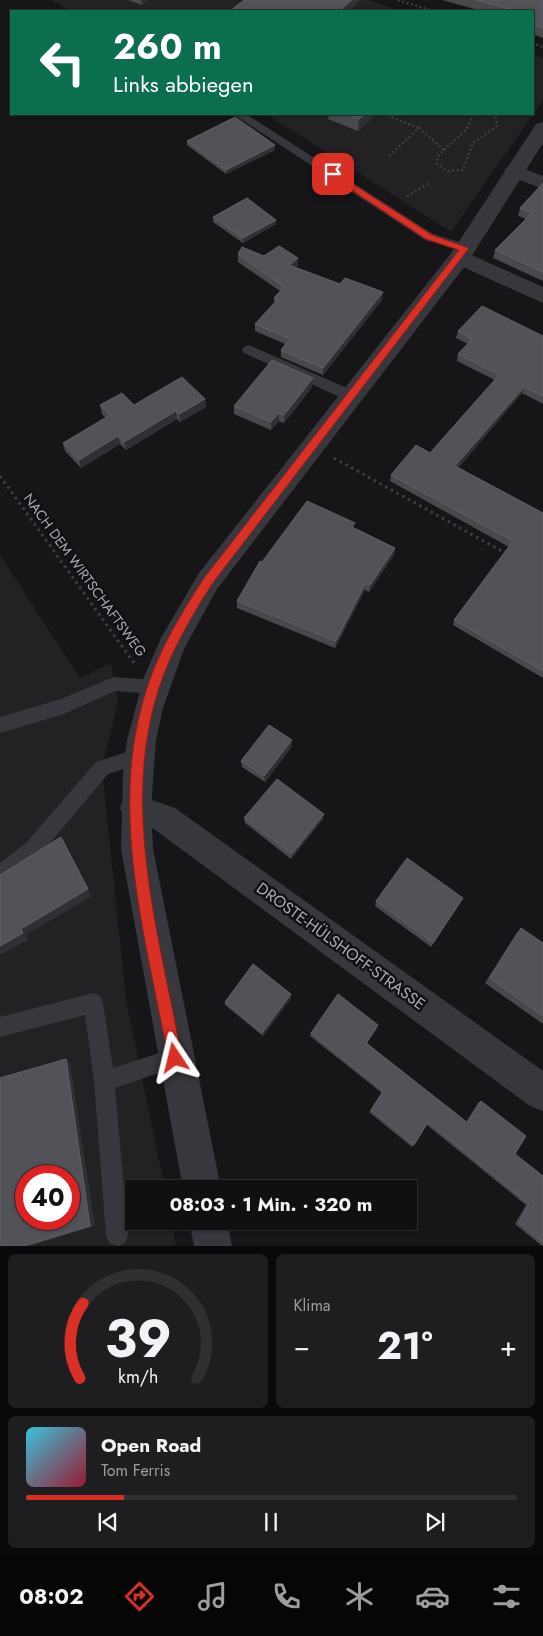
<!DOCTYPE html>
<html lang="de">
<head>
<meta charset="utf-8">
<style>
  :root { --surface:#101012; --page:#1e1e20; --text:#f1f3f6; --muted:#9c9d9f; --line:#303032; --accent:#d93025 }
  body { margin:0; font-family:Jost,sans-serif; background:var(--page); color:var(--text); height:100vh; display:flex; flex-direction:column; font-size:19px; white-space:nowrap }
  * { box-sizing:border-box; margin:0 }
  p { font-size:16px; color:var(--muted) }
  .icon { flex:none; width:28px; height:28px; fill:none; stroke:currentColor; stroke-width:2; stroke-linecap:round; stroke-linejoin:round }
  .map { position:relative; height:1246px; overflow:hidden }
  .drawer { display:flex; flex-direction:column; gap:8px; padding:8px; background:#09090a; flex:1 }
  .drawer>* { flex:none }
  .hud { position:absolute; left:10px; top:10px; width:524px; height:105px; border-radius:0px; box-shadow:0 1px 4px #0004,0 0 0 1px var(--line); background:#0b6e4f; color:#fff; overflow:hidden }
  .speed { position:absolute; left:15px; top:1165px; display:flex; gap:10px; font-size:25px; font-weight:700; text-align:center }
  .speed>* { display:grid; place-content:center; width:65px; height:65px; border-radius:50%; background:var(--surface); box-shadow:0 1px 4px #0004,0 0 0 1px var(--line); line-height:1 }
  .speed .limit { border:8px solid #d22; background:#fff; color:#111 }
  .pin { position:absolute; display:grid; place-items:center; width:42px; height:42px; color:#fff; margin:-21px; border-radius:10px; box-shadow:0 2px 8px #0006 }
  .me { position:absolute; width:55px; margin:-28px; rotate:350deg; stroke-linejoin:round; filter:drop-shadow(0 0 4px #0008) }
  .turn { display:flex; align-items:center; gap:18px; height:105px; padding:0 20px; font-size:22px }
  .turn .icon { width:65px; height:65px; stroke-width:2.5 }
  .turn b { display:block; font-size:35px; line-height:42px }
  .big { font-size:38px; font-weight:700; line-height:1.1 }
  .drawer .widget { flex:1; display:flex; flex-direction:column; justify-content:center; gap:8px; min-width:0; padding:0 18px; border-radius:8px; background:var(--page) }
  .drawer .dial { align-items:center; gap:0 }
  .dial svg { height:130px; overflow:visible; fill:none; stroke:var(--line); stroke-width:7; stroke-linecap:round; text-anchor:middle }
  .dial text { fill:var(--text); stroke:none }
  .song { display:flex; align-items:center; gap:15px }
  .cover { width:60px; height:60px; border-radius:8px; background:linear-gradient(135deg,hsl(190 70% 55%),hsl(350 70% 35%)) }
  .played { height:5px; border-radius:2px; background:linear-gradient(90deg,var(--accent) 20%,var(--line) 20%) }
  .keys { display:flex; justify-content:space-around; direction:ltr }
  .heat { display:flex; justify-content:space-between; align-items:center; font-size:28px; direction:ltr }
  .drawer .tiles { flex:1; display:grid; gap:8px; grid-template-columns:1fr 1fr }
  .widget:last-child { grid-column:span 2 }
  .trip { position:absolute; left:125px; top:1180px; width:292px; height:50px; border-radius:0px; background:var(--surface); box-shadow:0 1px 4px #0004,0 0 0 1px var(--line); font-weight:700; line-height:50px; text-align:center }
  .tab-bar { display:flex; height:80px; justify-content:space-around; align-items:center; background:#060607; color:var(--muted) }
  .tab-bar .icon { width:35px; height:35px }
  .tab-bar .current { color:var(--accent) }
  .tab-bar b { font-size:22px; color:var(--text) }
  .map>svg:first-child { display:block }
  .built { fill:#222225; fill-rule:evenodd }
  .lines { fill:none; stroke-linecap:round; stroke-linejoin:round }
  .path-far1 { stroke:#3d3f44; stroke-width:2.5; stroke-dasharray:2 2.5; stroke-linecap:butt }
  .path { stroke:#3d3f44; stroke-width:3; stroke-dasharray:2.5 4; stroke-linecap:butt }
  .service { fill:#37383d; fill-rule:evenodd }
  .minor { fill:#37383d; fill-rule:evenodd }
  .tertiary { fill:#37383d; fill-rule:evenodd }
  .wall { fill:#47494d }
  .shaded-wall { fill:#2f3033 }
  .building { fill:#525359; stroke:#5f6168; fill-rule:evenodd }
  .route { fill:#d93025; stroke:#8d1f18 }
  .labels { text-anchor:middle; dominant-baseline:central; stroke-width:5; stroke-linejoin:round; paint-order:stroke }
  .street-label { font-size:14px; fill:#a8adb8; stroke:#111113 }
  .near-street-label { font-size:16px; fill:#a8adb8; stroke:#111113 }
</style>
</head>
<body>
<div class="map">
<svg width="543" height="1246" viewBox="0 0 543 1246">
  <rect width="100%" height="100%" fill="#161618"/>
  <path class="built" d="M52,0H368L402,11H69Z
    M533,54L543,58V100L451,232L266,114H532Z
    M0,555L80,678L111,663L118,702L102,768L126,1000L165,1189H134V1221H171L176,1246H0ZM26,1176H69V1219H26Z"/>
  <g class="lines">
    <path class="path-far1" d="M398,0L433,11
      M532,43L543,47
      M383,114L419,128
      M444,150L466,130L474,114
      M389,156L419,128L444,150L438,156L437,164L448,171L463,170L473,143L497,126L495,114
      M407,196L429,183"/>
    <path class="path" d="M334,458L507,554
      M0,476L134,663"/>
    <path class="service" d="M233,114H246L433,234L469,245L471,248L465,252L425,240Z
      M249,345L356,392L358,396L351,401L346,400L244,353L242,350L244,347Z
      M114,677L153,680L159,682L161,687L159,692L153,694L115,691L64,714L0,733V717L61,699Z
      M139,748L145,750L148,756L145,762L108,774L40,855L0,883V863L26,843L96,762Z
      M93,993L100,996L103,1003L113,1068L175,1048L182,1051L185,1058L182,1065L115,1088L128,1235L125,1243L118,1246L109,1243L106,1235L94,1081L85,1015L0,1037V1017Z"/>
    <path class="minor" d="M514,165L543,176V189L507,175L504,171L507,167Z
      M460,250L543,287V303L452,262L449,257L452,252Z
      M135,794L175,808L543,1071V1111L530,1106L154,829L124,818L120,808L124,798Z"/>
    <path class="tertiary" d="M543,122V143L468,262L217,589L184,649L163,708L156,740L151,809L153,849L221,1189H183L121,849L123,773L127,740L144,677L161,638L199,573L452,252L536,124Z
      M189,1221H227L232,1246H194Z"/>
  </g>
  <path class="wall" d="M128,0H148L142,5Z
    M442,0H543V38L532,34V11H482Z
    M329,114H377L358,131L328,119Z
    M187,141L275,150L226,174L187,145Z
    M543,183V281L493,258L495,250L526,219L518,216L520,208Z
    M213,217L276,224L243,243L213,222Z
    M238,254L298,258V265L295,268L340,284L383,292L382,300L323,375L281,357V350L285,344L255,331V324L274,303V298L280,291L238,262Z
    M458,331L543,336V404L522,393L458,468L543,513V678L453,625L454,620L509,547L390,481L391,475L430,453L495,380L457,361L458,354L468,344L456,338Z
    M312,387L284,423L279,421L271,430L234,414V406Z
    M205,399L206,407L180,422L177,419L126,450L120,444L81,468L65,451L63,443L106,418L102,414L100,405H134Z
    M354,528L395,548L394,555L369,592L365,590L335,648L237,608V601L262,562Z
    M292,746L265,782L242,767L241,761Z
    M244,818L323,819L291,859L245,823Z
    M463,898L431,947L375,906L376,901Z
    M521,928L543,943V1024L485,983L516,934Z
    M291,998L263,1036L225,1005V1002Z
    M377,1028L367,1043L466,1122L478,1103L481,1101L515,1154L543,1176V1246H542L515,1224L526,1205L427,1125L414,1145L412,1147L369,1112L382,1093L310,1036L311,1033Z"/>
  <path class="shaded-wall" d="M141,0H148L142,5Z
    M352,0H361L349,11H339Z
    M365,114H377L358,131L359,119Z
    M275,145V150L226,174V170Z
    M276,220V224L243,243V238Z
    M298,258V265L289,273V265Z
    M383,292L382,300L323,375V368Z
    M313,378L312,387L284,423V415Z
    M524,387L522,393L454,472L455,466Z
    M205,399L206,407L180,422L179,414Z
    M176,411L177,419L126,450L124,442Z
    M279,413V421L271,430V422Z
    M118,436L120,444L81,468L79,460Z
    M395,548L394,555L369,592L370,585Z
    M366,583L365,590L335,648L336,641Z
    M292,740V746L265,782L264,776Z
    M324,814L323,819L291,859L292,854Z
    M88,889L92,896L26,935L28,940L0,955V946L21,929Z
    M291,994V998L263,1036L262,1033Z
    M66,1059L70,1063L95,1226L31,1246H24Z"/>
  <path class="building" d="M244,0H352L339,11H230Z
    M476,0H543V28L532,25V11H513L514,10Z
    M347,114H365L359,119Z
    M235,117L275,145L226,170L187,141Z
    M543,183V272L495,250L532,213L520,208Z
    M247,198L276,220L243,238L213,217Z
    M279,246L298,258L289,265L340,284L345,278L383,292L323,368L281,350L290,339L255,324L278,299L274,298L284,287L238,254L242,247L264,256Z
    M482,306L543,336V396L524,387L455,466L543,513V671L454,620L513,541L391,475L416,445L430,453L499,375L458,354L472,339L458,331Z
    M272,360L313,378L284,415L279,413L271,422L234,406Z
    M182,377L205,399L179,414L176,411L124,442L118,436L79,460L63,443L110,415L100,405L122,393L134,405Z
    M307,501L355,523L352,527L395,548L370,585L366,583L336,641L237,601L260,561L262,562Z
    M269,725L292,740L264,776L241,761Z
    M277,779L324,814L292,854L244,818Z
    M61,837L88,889L21,929L23,933L0,946V875Z
    M407,858L463,898L433,943L376,901Z
    M521,928L543,943V1016L490,978Z
    M253,964L291,994L262,1033L225,1002Z
    M338,994L378,1025L366,1043L468,1123L481,1101L526,1136L515,1154L543,1176V1243L519,1223L529,1204L428,1122L414,1145L371,1110L383,1091L311,1033Z
    M66,1059L90,1226L24,1246H0V1078ZM26,1176H69V1219H26Z"/>
  <path class="route" d="M330,173H336L432,235L469,248L212,584C191,617 171,651 159,688C120,809 160,937 182,1058L180,1063L175,1065L170,1063L168,1058C146,937 107,809 147,688C160,648 182,612 204,578L459,250L426,239L330,176Z"/>
  <g class="labels">
    <g class="street-label">
      <text transform="translate(85 575) rotate(54)">NACH DEM WIRTSCHAFTSWEG</text>
    </g>
    <g class="near-street-label">
      <text transform="translate(341 946) rotate(36)">DROSTE-HÜLSHOFF-STRASSE</text>
    </g>
  </g>
</svg>
<div class="speed"><div class="limit">40</div></div>
<div class="pin" style="left:333px;top:174px;background:#d93025"><svg class="icon" aria-label="arrive" viewBox="0 0 24 24"><path d="M6 21V4h12l-3 4 3 4H6"/></svg></div>
<svg class="me" style="left:175px;top:1058px" viewBox="-20 -20 40 40"><path d="M0-17L14 15 0 8-14 15z" fill="#d93025" stroke="#fff" stroke-width="4"/></svg>
<div class="trip">08:03 · 1 Min. · 320 m</div>
<div class="hud">
<div class="turn"><svg class="icon" aria-label="left" viewBox="0 0 24 24"><path d="M17 20v-9H6M10 6l-5 5 5 5"/></svg><div><b>260 m</b>Links abbiegen</div></div>
</div>
</div>
<section class="drawer">
<div class="tiles">
<div class="widget dial"><svg viewBox="0 0 100 80">
<path d="M14 69A42 42 0 1 1 86 69"/>
<path d="M14 69A42 42 0 0 1 16 23" stroke="#d93025"/>
<text x="50" y="56" font-size="32" font-weight="700">39</text>
<text x="50" y="72" font-size="11">km/h</text>
</svg></div>
<div class="widget"><p>Klima</p>
<div class="heat"><a>−</a><b class="big">21°</b><a>+</a></div>
</div>
<div class="widget">
<div class="song"><i class="cover"></i><div><b>Open Road</b><p>Tom Ferris</p></div></div>
<div class="played"></div>
<div class="keys"><svg class="icon" aria-label="previous" viewBox="0 0 24 24"><path d="M18 5L8 12l10 7zM5 5v14"/></svg><svg class="icon" aria-label="pause" viewBox="0 0 24 24"><path d="M8 5v14M16 5v14"/></svg><svg class="icon" aria-label="next" viewBox="0 0 24 24"><path d="M6 5l10 7-10 7zM19 5v14"/></svg></div>
</div>
</div>
</section>
<nav class="tab-bar">
<b>08:02</b>
<svg class="icon current" aria-label="directions" viewBox="0 0 24 24"><path d="M12 3l9 9-9 9-9-9zM9 14v-3h6M13 9l2 2-2 2"/></svg>
<svg class="icon" aria-label="music" viewBox="0 0 24 24"><path d="M9 18V5l10-2v13"/><circle cx="6" cy="18" r="3"/><circle cx="16" cy="16" r="3"/></svg>
<svg class="icon" aria-label="phone" viewBox="0 0 24 24"><path d="M5 4h4l2 5-3 2q2 4 5 5l2-3 5 2v4C11 20 4 13 5 4z"/></svg>
<svg class="icon" aria-label="climate" viewBox="0 0 24 24"><path d="M12 3v18M4 7l16 10M4 17L20 7"/></svg>
<svg class="icon" aria-label="car" viewBox="0 0 24 24"><path d="M5 17H2v-5l4-1 3-4h7l3 4 3 1v5h-3M9 17h6M6 11h13"/><circle cx="7" cy="17" r="2"/><circle cx="17" cy="17" r="2"/></svg>
<svg class="icon" aria-label="filters" viewBox="0 0 24 24"><path d="M4 7h16M4 17h16"/><circle cx="9" cy="7" r="2"/><circle cx="15" cy="17" r="2"/></svg>
</nav>
</body>
</html>
